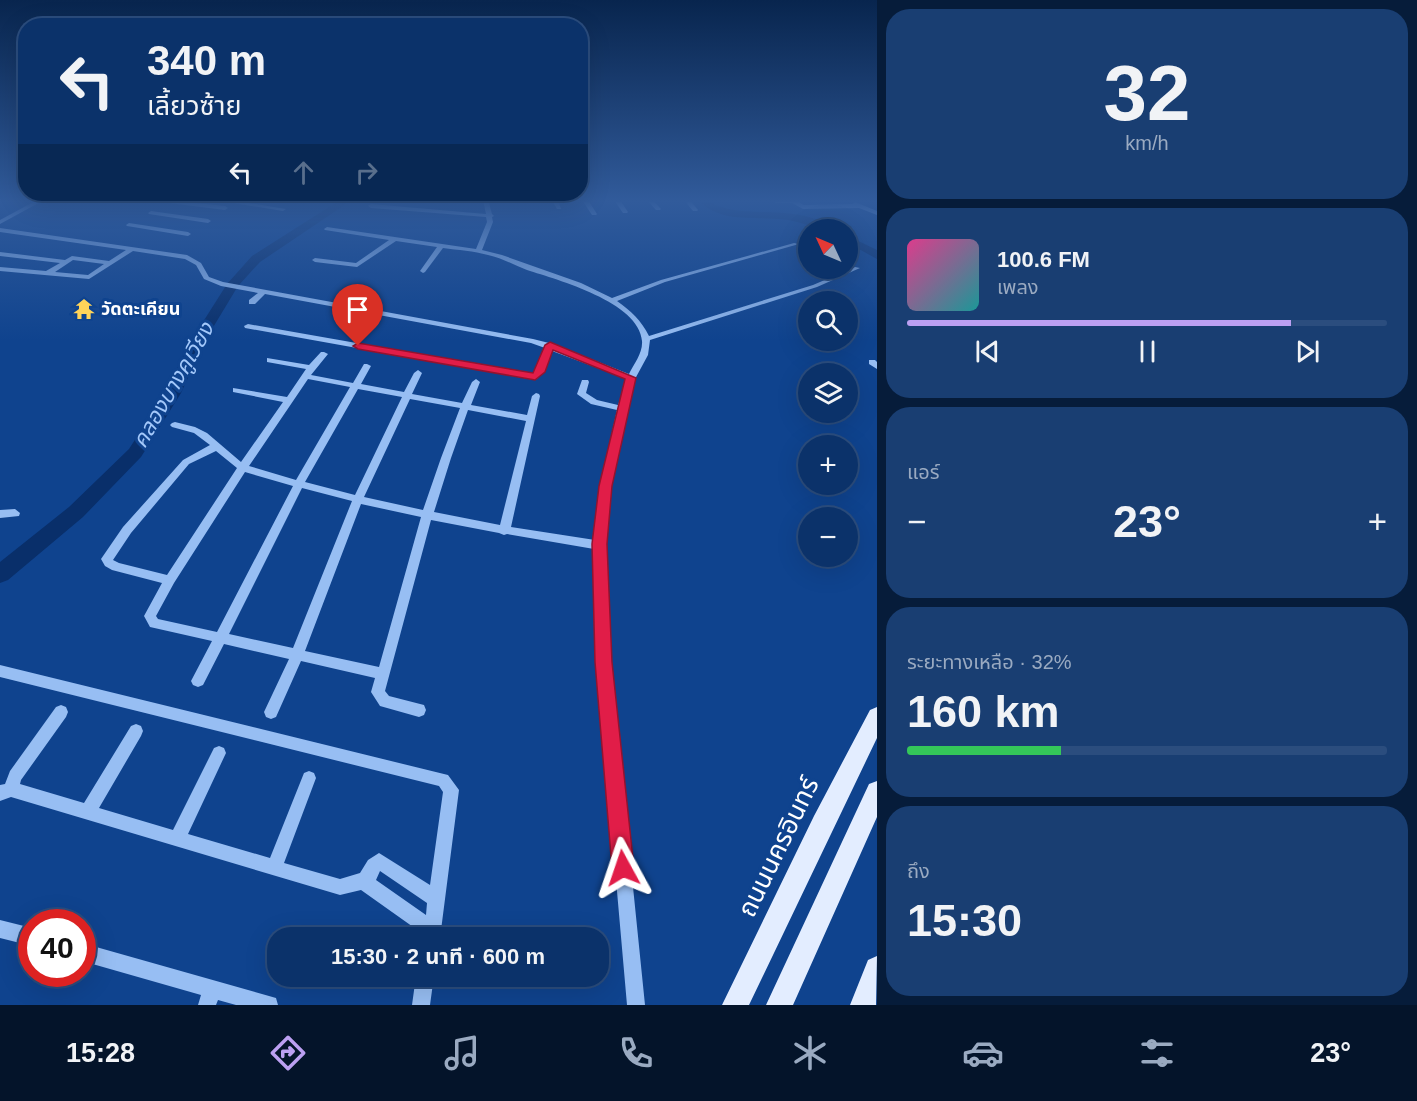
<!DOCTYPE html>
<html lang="th">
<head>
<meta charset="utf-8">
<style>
  :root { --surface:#0b326a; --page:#193e72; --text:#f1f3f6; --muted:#9aaac1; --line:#2b4d7e; --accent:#bca0f2 }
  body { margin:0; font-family:Helvetica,"Noto Sans Thai",sans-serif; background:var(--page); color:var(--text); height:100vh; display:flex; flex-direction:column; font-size:22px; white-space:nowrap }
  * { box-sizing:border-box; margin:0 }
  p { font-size:20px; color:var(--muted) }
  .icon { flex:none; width:33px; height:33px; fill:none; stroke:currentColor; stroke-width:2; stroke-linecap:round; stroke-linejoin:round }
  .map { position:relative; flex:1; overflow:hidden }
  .panel { display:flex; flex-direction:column; gap:9px; padding:9px; background:#061c3a; width:540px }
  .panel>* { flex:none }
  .hud { position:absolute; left:18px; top:18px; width:570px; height:183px; border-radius:24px; box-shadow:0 6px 24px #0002,0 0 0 2px var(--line); background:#0b326a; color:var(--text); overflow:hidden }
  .needle { width:39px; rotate:314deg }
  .fabs { position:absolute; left:798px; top:219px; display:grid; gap:12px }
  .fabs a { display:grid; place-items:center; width:60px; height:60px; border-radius:50%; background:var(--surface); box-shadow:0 6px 24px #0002,0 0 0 2px var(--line); font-size:30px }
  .speed { position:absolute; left:18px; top:909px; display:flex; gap:12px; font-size:30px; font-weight:700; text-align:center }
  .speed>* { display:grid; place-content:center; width:78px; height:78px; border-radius:50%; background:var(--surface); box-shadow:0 6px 24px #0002,0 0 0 2px var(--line); line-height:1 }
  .speed .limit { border:9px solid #d22; background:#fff; color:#111 }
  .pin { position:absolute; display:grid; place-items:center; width:51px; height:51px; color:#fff; margin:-62px -26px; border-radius:50% 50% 50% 0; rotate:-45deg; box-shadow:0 0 6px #0007 }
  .pin .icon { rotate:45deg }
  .me { position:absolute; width:66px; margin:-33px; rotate:355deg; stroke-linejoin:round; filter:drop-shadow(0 0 4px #0008) }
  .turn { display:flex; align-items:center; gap:21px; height:126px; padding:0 30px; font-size:27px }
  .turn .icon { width:78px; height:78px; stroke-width:2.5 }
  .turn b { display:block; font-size:42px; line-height:51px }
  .lanes { display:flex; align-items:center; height:57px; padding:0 30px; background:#0003; justify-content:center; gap:30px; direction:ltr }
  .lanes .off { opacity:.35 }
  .big { font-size:45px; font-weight:700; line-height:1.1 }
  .panel .card { flex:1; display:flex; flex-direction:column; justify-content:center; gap:9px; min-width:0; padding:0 21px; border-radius:24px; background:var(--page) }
  .panel .dial { align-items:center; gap:0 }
  .dial b { font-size:78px; line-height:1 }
  .song { display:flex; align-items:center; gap:18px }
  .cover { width:72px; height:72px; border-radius:9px; background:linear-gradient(135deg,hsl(330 70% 55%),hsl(180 70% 35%)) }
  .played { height:6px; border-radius:3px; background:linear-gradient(90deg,var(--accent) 80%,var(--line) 80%) }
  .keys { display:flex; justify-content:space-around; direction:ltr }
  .heat { display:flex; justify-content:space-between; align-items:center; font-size:33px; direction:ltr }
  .charge { height:9px; border-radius:4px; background:linear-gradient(90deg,#34c759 32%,var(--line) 0) }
  .trip { position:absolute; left:267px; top:927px; width:342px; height:60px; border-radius:24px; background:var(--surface); box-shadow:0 6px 24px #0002,0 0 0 2px var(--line); font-weight:700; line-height:60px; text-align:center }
  .tabs { display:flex; height:96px; justify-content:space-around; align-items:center; background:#04142a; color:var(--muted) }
  .tabs .icon { width:42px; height:42px }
  .tabs .current { color:var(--accent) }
  .tabs b { font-size:27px; color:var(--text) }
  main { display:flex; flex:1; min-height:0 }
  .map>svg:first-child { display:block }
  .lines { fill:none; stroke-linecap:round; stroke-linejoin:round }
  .river { fill:#092f6a; fill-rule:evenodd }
  .minor { fill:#97bef3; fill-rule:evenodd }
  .major { fill:#e3edff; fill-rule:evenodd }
  .route { fill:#e11d48; stroke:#92132f; stroke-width:1.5 }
  .labels { text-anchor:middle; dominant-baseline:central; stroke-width:6; stroke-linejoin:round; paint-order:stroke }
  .far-poi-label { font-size:18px; font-weight:bold; fill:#fff; stroke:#0f438e; text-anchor:start }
  .water-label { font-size:22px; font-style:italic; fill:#a3c8fa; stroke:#0f438e }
  .near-street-label { font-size:26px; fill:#fff; stroke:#0f438e }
</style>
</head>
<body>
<main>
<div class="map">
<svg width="877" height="1005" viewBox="0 0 877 1005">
  <rect width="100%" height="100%" fill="#0f438e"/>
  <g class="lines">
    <path class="river" d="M340,200H352L260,262L238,286L203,344L181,393L141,457L83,517L8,580L0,583V562L69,507L129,449L165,393L189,344L227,284L252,256Z
      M699,200C711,200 717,207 729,209C763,216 806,206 834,230C818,230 805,223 788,220C759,215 720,225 699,200Z
      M848,236L877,250V259L848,243Z"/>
    <path class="minor" d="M37,200H44L0,224V220Z
      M167,200L225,206L228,208L225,210L169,203Z
      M215,200H230L286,209L283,211Z
      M308,200H314L310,203Z
      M483,200H520L517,202L489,203L492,214L494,216L492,217L493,222L482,250L502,255L581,283L612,298L661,280L794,243L799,244L665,282L617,301C631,311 641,320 649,336L813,285L855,267L860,268L817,287L650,340L648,355L635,379L619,440L609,502L605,568L608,641L645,1005H627L595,641L593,592L594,549L507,534L504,535L499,533L431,520L385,691L389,696L424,705L426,710L424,715L419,717L380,706L371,692L375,678L301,661L276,717L271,719L266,717L264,712L289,659L224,644L203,685L198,687L193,685L191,681L212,641L150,627L144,616L162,583L112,570L105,566L101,559L123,527L183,460L210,445L194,433L172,427L170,425L172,423L175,422L195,427L207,433L241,462L283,402L233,392V388L287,397L306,369L267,362V358L309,365L321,352H324L328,354L311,375L353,383L364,364H367L371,366L361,384L404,392L414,373L418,370L422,373L412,394L462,403L472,382L476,379L480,382L471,405L527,415L532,396L536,393L539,394L540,396L511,527L595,540L601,481L617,410L591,404L577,394L582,380H588L589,382L586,393L597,400L618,405L627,379L552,351C548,362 546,374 535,380L245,328L244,326L248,324L533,374L536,371L545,348L531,343L265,294L255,304H249V300L258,293L221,286L204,279L196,265L185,259L133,251L89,279L0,271V267L46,271L60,263L0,256V252L65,260L72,256L109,261L126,250L0,232V228L187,255L201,263L209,277L223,282L533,339L553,344L629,374C634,364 643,353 642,341C639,302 558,280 527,270C514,265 502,258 488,255C474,251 458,250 443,248L425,272L423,273L420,271L437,247L396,241L357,267L315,262L312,260L315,258L356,263L389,240L325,230L324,229L327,227L476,249L487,222L486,217L371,208L368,206L371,204L486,214ZM73,260L104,264L88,275L55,272ZM308,379L350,387L296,480L249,466ZM358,389L402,397L355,495L305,482ZM410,399L460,408L441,458L423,510L364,497ZM468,410L526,421L500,525L434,512L451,458ZM216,451L237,468L167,575L119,563L113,560L131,533L189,464ZM245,472L293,486L217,632L158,619L156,616L174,583ZM302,488L352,501L293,648L229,634ZM361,504L421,517L379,667L305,651Z
      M552,200H558L561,209H557Z
      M582,200H588L597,214L596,215H592Z
      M614,200H620L628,212L627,213H623Z
      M647,200H653L661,209L660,210H656Z
      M684,200H690L698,210L697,211H693Z
      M774,200H795L804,205L852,204L855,202L877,211V215L859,208L803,209L792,203H776Z
      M151,211L208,219L211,221L208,223L149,214L148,213Z
      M129,223L188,232L191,234L188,236L127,226L126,225Z
      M869,360H875L877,362V369L869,364Z
      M15,509L20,513L19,516L0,518V510Z
      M0,665L448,775L459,790L440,938H422L423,934L361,890L340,895L11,797L0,801V785L5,784L10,771L56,707L61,705L66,707L68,712L66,717L21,780L20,784L84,803L131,726L136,724L141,726L143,731L141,736L99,808L173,830L214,748L219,746L224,748L226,753L188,834L270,858L304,773L309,771L314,773L316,778L284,863L340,879L360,873L368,860L379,853L430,885L443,792L439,786L0,677ZM380,871L427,903L426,915L376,880Z
      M0,920L32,928V946L0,938Z
      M82,943L269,996L276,998L278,1005H236L218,1000L216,1005H198L201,995L82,961Z
      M416,976H434L430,1005H412Z"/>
    <path class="major" d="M877,707V738L749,1005H722L814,816L870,710Z
      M877,781V817L793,1005H766L869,784Z
      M877,956L876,1005H850L868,960Z"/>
  </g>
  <linearGradient id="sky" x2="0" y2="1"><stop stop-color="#08254e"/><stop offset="0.59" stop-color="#315b9b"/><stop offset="1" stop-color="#315b9b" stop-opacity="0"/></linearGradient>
  <rect width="877" height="341" fill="url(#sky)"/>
  <path class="route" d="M550,342L636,378L612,486L607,544L612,662L634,868L631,875L623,878L616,875L612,868L595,662L592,544L599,486L625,379L553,350L545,372L535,380L358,349L353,346L358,343L533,373L545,345Z"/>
  <defs>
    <symbol id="temple-bare" viewBox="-9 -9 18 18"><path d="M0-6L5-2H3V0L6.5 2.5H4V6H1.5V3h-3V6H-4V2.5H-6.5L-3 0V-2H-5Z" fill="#ffd459" stroke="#0f438e" stroke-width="2.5" paint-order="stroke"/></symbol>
  </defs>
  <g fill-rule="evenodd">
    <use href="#temple-bare" x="69" y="294" width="30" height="30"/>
  </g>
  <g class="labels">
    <g class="far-poi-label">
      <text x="101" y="309">วัดตะเคียน</text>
    </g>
    <g class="water-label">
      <text transform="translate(173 385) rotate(-60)">คลองบางคูเวียง</text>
    </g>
    <g class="near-street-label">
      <text transform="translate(778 847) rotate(-64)">ถนนนครอินทร์</text>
    </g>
  </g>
</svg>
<div class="fabs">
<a><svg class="needle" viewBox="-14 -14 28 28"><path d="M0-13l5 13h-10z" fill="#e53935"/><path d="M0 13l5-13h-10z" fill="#9aaac1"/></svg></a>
<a><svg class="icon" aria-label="search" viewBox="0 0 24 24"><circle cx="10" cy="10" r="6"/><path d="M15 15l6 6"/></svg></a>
<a><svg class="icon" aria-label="layers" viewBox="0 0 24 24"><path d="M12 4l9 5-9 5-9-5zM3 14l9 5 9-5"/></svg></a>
<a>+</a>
<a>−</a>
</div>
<div class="speed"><div class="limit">40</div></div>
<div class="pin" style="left:358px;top:346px;background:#d93025"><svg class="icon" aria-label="arrive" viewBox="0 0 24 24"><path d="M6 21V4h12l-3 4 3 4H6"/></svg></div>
<svg class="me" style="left:623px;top:868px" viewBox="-20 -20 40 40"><path d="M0-17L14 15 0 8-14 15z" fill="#e11d48" stroke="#fff" stroke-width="4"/></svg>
<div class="trip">15:30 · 2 นาที · 600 m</div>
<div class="hud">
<div class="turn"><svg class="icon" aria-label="left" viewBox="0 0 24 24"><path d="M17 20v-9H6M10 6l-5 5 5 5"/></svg><div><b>340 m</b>เลี้ยวซ้าย</div></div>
<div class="lanes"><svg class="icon" aria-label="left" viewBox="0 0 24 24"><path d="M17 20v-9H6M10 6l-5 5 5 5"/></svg><svg class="icon off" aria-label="ahead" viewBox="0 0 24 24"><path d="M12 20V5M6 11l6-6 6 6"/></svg><svg class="icon off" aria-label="right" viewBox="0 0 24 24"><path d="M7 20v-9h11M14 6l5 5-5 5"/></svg></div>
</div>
</div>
<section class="panel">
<div class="card dial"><b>32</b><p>km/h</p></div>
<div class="card">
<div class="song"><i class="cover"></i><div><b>100.6 FM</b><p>เพลง</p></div></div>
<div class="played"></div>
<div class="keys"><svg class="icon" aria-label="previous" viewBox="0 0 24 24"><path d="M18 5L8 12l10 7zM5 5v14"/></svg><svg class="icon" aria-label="pause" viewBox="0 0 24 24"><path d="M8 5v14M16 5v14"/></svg><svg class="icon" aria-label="next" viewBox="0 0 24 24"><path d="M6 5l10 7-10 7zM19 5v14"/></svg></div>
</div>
<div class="card"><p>แอร์</p>
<div class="heat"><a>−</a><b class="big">23°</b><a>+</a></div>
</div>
<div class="card"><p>ระยะทางเหลือ · 32%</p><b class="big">160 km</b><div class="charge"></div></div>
<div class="card"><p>ถึง</p><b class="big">15:30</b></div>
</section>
</main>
<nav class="tabs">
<b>15:28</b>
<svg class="icon current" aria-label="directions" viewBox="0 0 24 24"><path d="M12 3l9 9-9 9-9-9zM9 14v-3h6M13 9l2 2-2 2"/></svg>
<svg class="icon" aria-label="music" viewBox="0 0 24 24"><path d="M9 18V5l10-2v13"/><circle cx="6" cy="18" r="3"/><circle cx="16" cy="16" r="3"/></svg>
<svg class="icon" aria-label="phone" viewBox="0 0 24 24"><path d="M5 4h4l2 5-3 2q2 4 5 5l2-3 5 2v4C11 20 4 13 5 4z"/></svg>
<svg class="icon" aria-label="climate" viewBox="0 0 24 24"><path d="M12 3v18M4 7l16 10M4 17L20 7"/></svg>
<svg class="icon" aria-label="car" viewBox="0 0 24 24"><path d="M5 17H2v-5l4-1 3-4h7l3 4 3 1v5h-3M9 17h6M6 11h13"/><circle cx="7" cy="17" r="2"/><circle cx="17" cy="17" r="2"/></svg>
<svg class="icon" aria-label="filters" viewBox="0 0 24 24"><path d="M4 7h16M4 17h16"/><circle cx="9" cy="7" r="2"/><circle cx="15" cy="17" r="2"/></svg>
<b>23°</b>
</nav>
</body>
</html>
